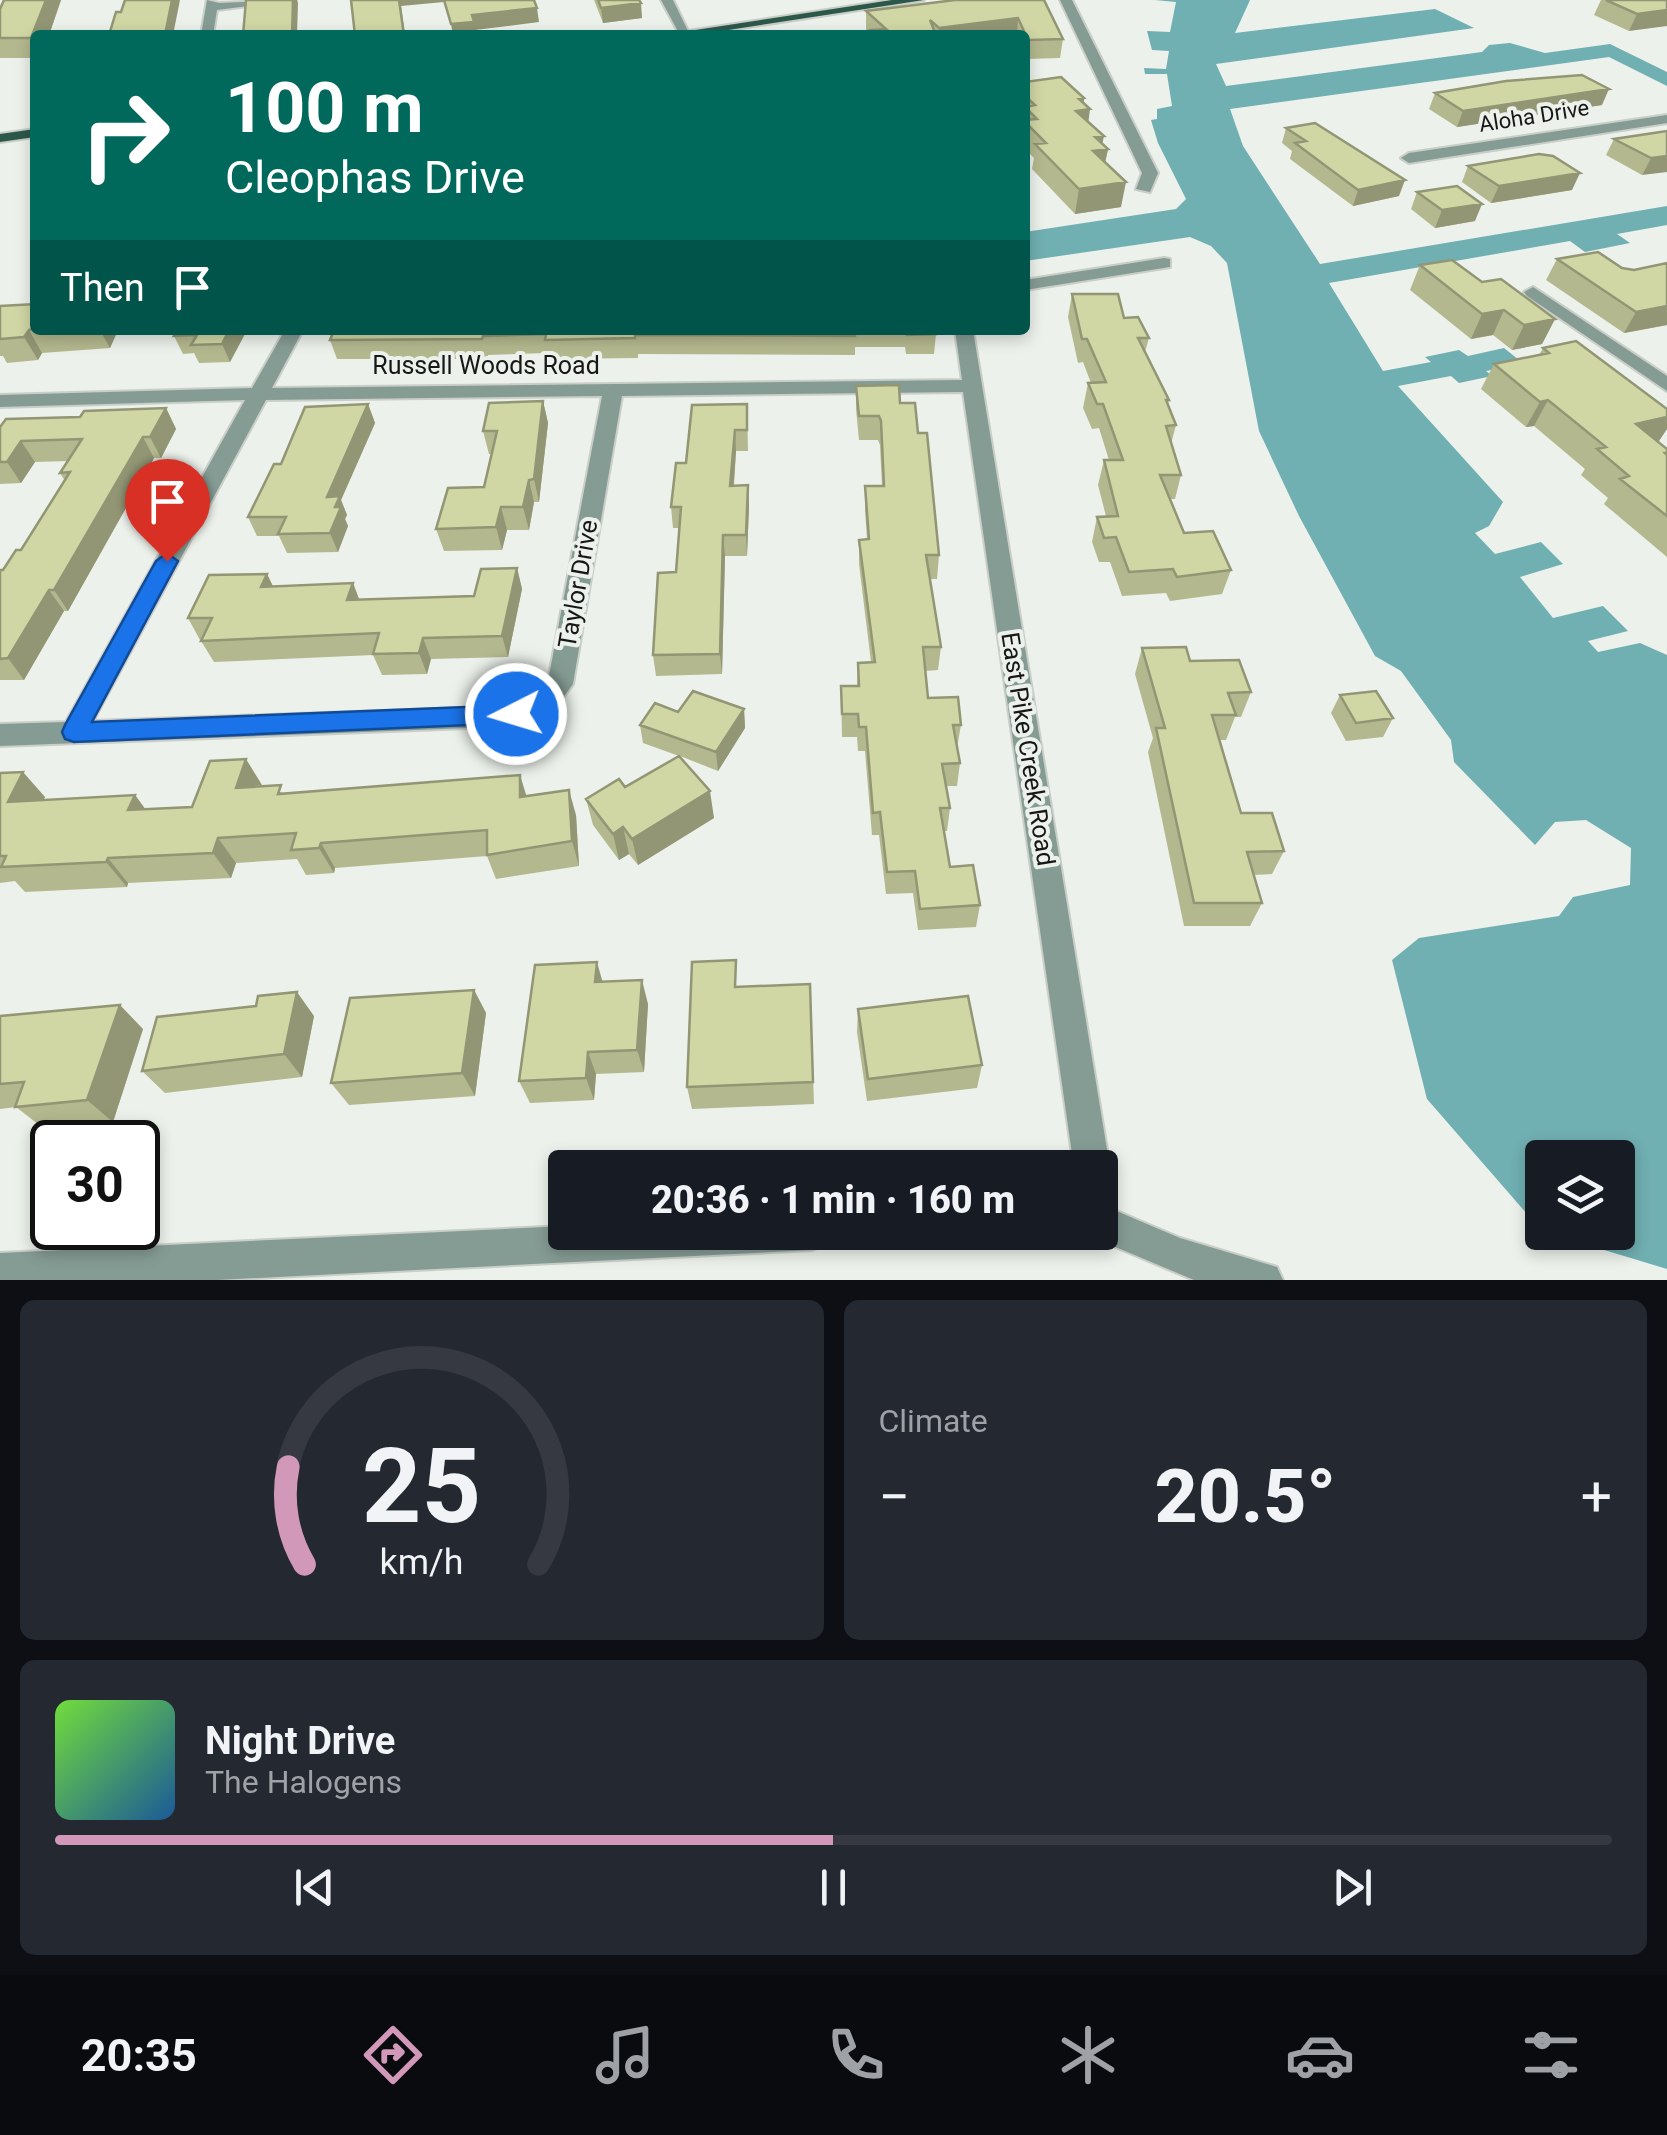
<!DOCTYPE html>
<html lang="en">
<head>
<meta charset="utf-8">
<style>
  :root { --surface:#171b24; --page:#242831; --text:#f1f3f6; --muted:#9ea1a6; --line:#363941; --accent:#d298b9 }
  body { margin:0; font-family:Roboto,sans-serif; background:var(--page); color:var(--text); height:100vh; display:flex; flex-direction:column; font-size:38px; white-space:nowrap }
  * { box-sizing:border-box; margin:0 }
  p { font-size:32px; color:var(--muted) }
  .icon { flex:none; width:55px; height:55px; fill:none; stroke:currentColor; stroke-width:2; stroke-linecap:round; stroke-linejoin:round }
  .map { position:relative; height:1280px; overflow:hidden }
  .sheet { display:flex; flex-direction:column; gap:20px; padding:20px; background:#0d0f14; flex:1 }
  .sheet>* { flex:none }
  .hud { position:absolute; left:30px; top:30px; width:1000px; height:305px; border-radius:10px; box-shadow:0 5px 15px #0003; background:#00695c; color:#fff; overflow:hidden }
  .tools { position:absolute; left:1525px; top:1140px; display:grid; gap:20px }
  .tools a { display:grid; place-items:center; width:110px; height:110px; border-radius:10px; background:var(--surface); box-shadow:0 5px 15px #0003; font-size:50px }
  .speed { position:absolute; left:30px; top:1120px; display:flex; gap:20px; font-size:50px; font-weight:700; text-align:center }
  .speed>* { display:grid; place-content:center; width:130px; height:130px; border-radius:50%; background:var(--surface); box-shadow:0 5px 15px #0003; line-height:1 }
  .speed .limit { border:5px solid #111; border-radius:15px; background:#fff; color:#111 }
  .pin { position:absolute; display:grid; place-items:center; width:85px; height:85px; color:#fff; margin:-102px -42px; border-radius:50% 50% 50% 0; rotate:-45deg; box-shadow:0 0 10px #0007 }
  .pin .icon { rotate:45deg }
  .me { position:absolute; width:110px; margin:-55px; rotate:265deg; stroke-linejoin:round; filter:drop-shadow(0 0 8px #0008) }
  .turn { display:flex; align-items:center; gap:35px; height:210px; padding:0 30px; font-size:45px }
  .turn .icon { width:130px; height:130px; stroke-width:2.5 }
  .turn b { display:block; font-size:70px; line-height:85px }
  .then { display:flex; align-items:center; height:95px; padding:0 30px; background:#0003; gap:20px; font-size:38px }
  .big { font-size:75px; font-weight:800; line-height:1.1 }
  .sheet .tile { flex:1; display:flex; flex-direction:column; justify-content:center; gap:15px; min-width:0; padding:0 35px; border-radius:15px; background:var(--page) }
  .sheet .dial { align-items:center; gap:0 }
  .dial svg { height:260px; overflow:visible; fill:none; stroke:var(--line); stroke-width:7; stroke-linecap:round; text-anchor:middle }
  .dial text { fill:var(--text); stroke:none }
  .song { display:flex; align-items:center; gap:30px }
  .cover { width:120px; height:120px; border-radius:15px; background:linear-gradient(135deg,hsl(100 70% 55%),hsl(210 70% 35%)) }
  .played { height:10px; border-radius:5px; background:linear-gradient(90deg,var(--accent) 50%,var(--line) 50%) }
  .keys { display:flex; justify-content:space-around; direction:ltr }
  .heat { display:flex; justify-content:space-between; align-items:center; font-size:55px; direction:ltr }
  .sheet .tiles { flex:1; display:grid; gap:20px; grid-template-columns:1fr 1fr }
  .tile:last-child { grid-column:span 2 }
  .trip { position:absolute; left:548px; top:1150px; width:570px; height:100px; border-radius:10px; background:var(--surface); box-shadow:0 5px 15px #0003; font-weight:800; line-height:100px; text-align:center }
  .tabs { display:flex; height:160px; justify-content:space-around; align-items:center; background:#090b0e; color:var(--muted) }
  .tabs .icon { width:70px; height:70px }
  .tabs .on { color:var(--accent) }
  .tabs b { font-size:45px; color:var(--text) }
  .map>svg:first-child { display:block }
  .water { fill:#70afb2 }
  .lines { fill:none; stroke-linecap:round; stroke-linejoin:round }
  .minor-casing { stroke:#cacec9; stroke-width:4 }
  .major-casing { stroke:#cacec9; stroke-width:4 }
  .minor { fill:#859c94; fill-rule:evenodd }
  .major { fill:#2c584a; fill-rule:evenodd }
  .wall { fill:#b4b88e }
  .shaded-wall { fill:#929674 }
  .building { fill:#d1d6a5; stroke:#929674; stroke-width:2.5 }
  .route { fill:#1a73e8; stroke:#114b97; stroke-width:2.5 }
  .labels { text-anchor:middle; dominant-baseline:central; stroke-width:8; stroke-linejoin:round; paint-order:stroke }
  .far-street-label { font-size:22px; fill:#161716; stroke:#ecf1eb }
  .street-label { font-size:25px; fill:#161716; stroke:#ecf1eb }
</style>
</head>
<body>
<div class="map">
<svg width="1667" height="1280" viewBox="0 0 1667 1280">
  <rect width="100%" height="100%" fill="#ecf1eb"/>
  <path class="water" d="M1155,0H1250L1235,33L1435,9L1474,28L1216,64L1226,86L1482,52L1489,45L1510,43L1545,53L1610,44L1667,72V86L1609,57L1230,109L1243,146L1320,264L1667,206V225L1617,234L1630,243L1585,252L1570,241L1329,283L1383,371L1431,362L1425,357L1459,350L1468,356L1504,348L1524,364L1486,371L1492,376L1459,383L1451,376L1398,386L1503,502L1489,526L1475,533L1495,554L1541,542L1563,564L1520,577L1553,618L1603,606L1628,631L1588,641L1598,652L1640,643L1667,655V1269L1548,1233L1618,1232V1158H1542L1541,1230L1427,1099L1392,960L1419,938L1559,916L1573,897L1630,885L1631,848L1586,820L1555,822L1535,845L1454,762L1451,740L1401,671L1375,656L1299,516L1259,431L1227,263L1211,246L1190,237L1025,261V232L1176,209L1186,199L1158,143L1151,120L1157,119V109L1172,106L1167,74H1145L1144,68L1166,69L1169,51L1152,50L1147,31L1170,32L1176,2Z"/>
  <g class="lines">
    <defs>
      <path id="minor" d="M207,0L219,3L296,0L217,10L213,35H201Z
        M661,0H673L690,35H680Z
        M1060,0H1072L1158,173L1150,192L1136,189L1142,173Z
        M1667,115V123L1409,163L1401,158L1409,153Z
        M1164,258L1170,259V267L1025,290V280Z
        M1533,287L1667,376V391L1527,296L1524,292Z
        M285,330H303L272,388L962,380L955,330H973L1110,1168L1105,1181L1100,1182V1168H1074L963,392L622,396L573,684L548,718L494,727L0,746V724L66,722L245,400L0,407V395L252,388ZM602,396L548,681L531,702L494,707L93,721L266,400Z
        M1100,1204L1180,1238L1277,1267L1283,1280H1194L1087,1235L1100,1232Z
        M565,1226V1232H830L825,1245L812,1250L217,1280H0V1253Z"/>
      <path id="major" d="M892,0H924L696,35H663Z
        M35,129V137L0,142V134Z"/>
    </defs>
    <use href="#minor" class="minor-casing"/>
    <use href="#major" class="major-casing"/>
    <use href="#minor" class="minor"/>
    <use href="#major" class="major"/>
  </g>
  <path class="wall" d="M61,0L49,35H35V58H0V9Z
    M594,0H639L642,18L603,23Z
    M1044,0L1063,39L1060,58L1026,59L1025,35H871L866,30V11Z
    M1601,0H1667L1629,31L1594,15Z
    M1025,82L1084,98V103L1088,122L1102,144L1108,149L1105,162L1121,207L1075,214L1032,169L1034,158L1025,149Z
    M1435,93L1602,105L1457,127L1429,109Z
    M1286,128L1399,196L1353,206L1290,159L1292,151L1282,143Z
    M1667,131L1642,175L1606,155L1614,139Z
    M1468,166L1572,190L1491,203L1462,182Z
    M1417,192L1475,221L1435,228L1411,209Z
    M1557,259L1634,270L1667,263V325L1624,333L1546,280Z
    M1420,265L1482,282L1555,319L1542,344L1512,350L1493,335L1471,339L1410,290Z
    M1072,294L1124,318L1149,338L1145,352L1169,400L1168,405L1176,425L1171,444L1181,475L1175,499H1170L1184,533L1231,570L1222,594L1170,601L1166,593L1122,596L1110,562H1099L1092,542L1097,517L1106,516L1098,485L1104,460H1109L1099,428L1092,429L1083,408L1088,383H1091L1083,362L1078,363L1068,317Z
    M0,306L35,330H118L110,348L42,353L38,360L7,363L3,356H0Z
    M178,330H247L230,362L199,363L194,353L183,354L174,336Z
    M334,330H935L936,334L934,354H906L905,347H855V355L638,354V358L549,359L548,353L488,355L487,359H337L330,340Z
    M1543,348L1667,409V429L1658,441L1667,449V557L1604,504L1608,498L1581,475L1585,469L1534,426L1526,427L1481,389L1494,364L1539,355Z
    M856,386L900,403L918,433L939,555L937,579H930L941,647L938,670L925,671L928,698L961,725L957,748L960,763L957,786H946L950,808L947,831H944L950,867L980,905L976,927L918,930L913,893L886,894L879,835H872L865,751H858L857,737H842L841,686H857L858,663L871,662L859,564V540L867,539L865,510V486H882L880,445L878,440H859L856,409Z
    M543,401L548,423L539,502H534L529,530H507L502,550L444,551L436,529L484,487L492,454H489L483,431Z
    M368,404L375,423L341,500L347,515L345,519L348,526L338,552L287,553L279,536H257L248,517L281,464Z
    M747,404L748,451H736L734,486L748,485L749,506L747,556H725L722,674L656,676L653,655L676,572L680,528H673L671,507L686,463Z
    M166,408L176,429L161,458H154L68,611H64L24,680H0V570H3L21,550L65,481L60,473L68,461L35,462L21,483L0,484V427Z
    M517,568L522,589L508,657L431,659L427,674L382,675L373,655L214,662L201,641L202,639L200,640L188,618L267,574L273,586L353,583L359,600L474,596Z
    M1142,648L1190,661L1251,692L1241,717H1235L1226,740H1219L1241,813L1284,851L1272,874L1254,875L1262,903L1250,926H1184L1148,752L1153,738L1135,674Z
    M1340,695L1393,718L1383,737L1346,741L1331,713Z
    M744,709L745,728L718,771L680,756L714,818L638,865L629,854L619,860L593,825L586,799L625,787L679,756L643,743L640,725L678,712Z
    M0,773L45,797L43,800L135,795L145,809L192,807L262,786L286,794L527,796L576,815L579,866L496,879L487,856L335,868L334,873L306,875L297,859L236,863L231,878L128,883L127,887L25,892L15,881L0,883Z
    M603,982L648,1004L644,1072L596,1074L594,1100L530,1103L519,1081Z
    M810,984L814,1104L692,1109L687,1087Z
    M474,990L486,1013L475,1096L349,1105L331,1083Z
    M858,1009L982,1065L977,1088L867,1101L857,1032Z
    M0,1016L143,1029L113,1122L43,1128L16,1107L0,1109Z
    M314,1016L302,1077L165,1093L142,1071Z"/>
  <path class="shaded-wall" d="M46,0H61L49,35H35V47L31,38Z
    M172,0H180L173,35H165Z
    M293,0H297L298,3L297,35H292Z
    M399,0H444V2L401,6L405,35H404Z
    M641,3L642,18L603,23L601,8Z
    M537,8L539,22L475,30L477,35H453L451,24L472,15Z
    M1667,10V26L1629,31L1637,14Z
    M1018,18L1017,35H939V28Z
    M1609,89L1602,105L1457,127L1463,111Z
    M1084,98L1083,110L1090,109L1087,133L1073,135L1079,99Z
    M1104,136L1101,150L1108,149L1103,173L1089,176L1095,137Z
    M1667,156V172L1642,175L1651,158Z
    M1580,173L1572,190L1491,203L1499,186Z
    M1405,180L1399,196L1353,206L1358,190Z
    M1126,182L1121,207L1075,214L1079,189Z
    M1482,204L1475,221L1435,228L1442,210Z
    M1667,306V325L1624,333L1636,312Z
    M1504,310L1493,335L1471,339L1482,314Z
    M1555,319L1542,344L1512,350L1524,325Z
    M29,330L42,353L38,360L24,337Z
    M100,330H118L110,348Z
    M229,330H247L230,362L222,344Z
    M1548,400L1534,426L1526,427L1540,402Z
    M543,401L548,423L539,502L534,479Z
    M368,404L375,423L341,500L347,515L345,519L348,526L338,552L330,533L327,497Z
    M166,408L176,429L161,458L150,437Z
    M1667,417V429L1659,441L1620,450L1636,424Z
    M735,430L736,451L732,506L730,486Z
    M143,437L154,458L68,611L54,590Z
    M21,441L35,462L21,483L7,462Z
    M529,480L534,502L529,530L523,507Z
    M748,485L749,506L747,556L746,535Z
    M501,507L507,530L502,550L496,527Z
    M723,535L725,556L722,674L720,654Z
    M517,568L522,589L508,657L502,636Z
    M267,574L277,595L261,587Z
    M353,583L361,604L347,600Z
    M49,590L64,611L24,680L8,658Z
    M423,638L431,659L427,674L419,653Z
    M744,709L745,728L718,771L716,752Z
    M246,759L262,785L236,788Z
    M23,772L45,797L31,827L8,802Z
    M520,775L528,801L520,797Z
    M569,790L576,815L579,866L572,841Z
    M710,791L714,818L638,865L632,839Z
    M135,795L154,821L128,810Z
    M623,827L629,854L619,860L613,834Z
    M218,838L236,863L231,878L213,853Z
    M321,843L335,868L334,873L319,848Z
    M108,858L128,883L127,887L106,862Z
    M597,962L604,987L595,982Z
    M642,980L648,1004L644,1072L637,1050Z
    M474,990L486,1013L475,1096L462,1073Z
    M297,992L314,1016L302,1077L284,1054Z
    M120,1005L143,1029L113,1122L87,1100Z
    M588,1052L596,1074L594,1100L586,1078Z"/>
  <path class="building" d="M4,0H46L31,38H0V9Z
    M125,0H172L165,35H109L116,12H121Z
    M246,0H293L292,35H243Z
    M351,0H399L404,35H355Z
    M444,0H534L537,8L472,15L474,22L451,24Z
    M598,0H639L641,3L601,8Z
    M955,0H1044L1063,39L1028,40L1018,18L939,28L930,20L936,35H876L871,30L886,29L866,11Z
    M1606,0H1667V10L1637,14Z
    M1582,75L1609,89L1463,111L1435,93L1506,81Z
    M1061,77L1084,98L1079,99L1090,109L1076,111L1104,136L1095,137L1108,149L1093,151L1126,182L1079,189L1035,144L1046,143L1025,122V120L1037,119L1025,107L1035,105L1025,96V82Z
    M1315,123L1405,180L1358,190L1295,143L1306,141L1286,128Z
    M1667,131V156L1651,158L1614,139Z
    M1539,154L1553,156L1580,173L1499,186L1468,166Z
    M1457,186L1482,204L1442,210L1417,192Z
    M1598,252L1622,268L1634,270L1667,263V306L1636,312L1557,259Z
    M1452,260L1482,282L1501,279L1555,319L1524,325L1504,310L1482,314L1420,265Z
    M1072,294H1118L1124,318L1138,317L1149,338H1138L1169,400H1166L1176,425L1166,426L1181,475H1160L1184,533L1213,531L1231,570L1177,577L1173,569L1129,572L1116,537L1104,538L1097,517L1118,516L1104,460H1123L1103,404H1097L1088,383L1106,382L1087,339H1082Z
    M35,304V329L29,330L24,337L0,339V306Z
    M178,330H229L222,344L191,345L197,335L174,336Z
    M334,330H855V336L635,335V338L545,340L546,334L483,336L482,339L330,340Z
    M906,330H935L936,334L907,335Z
    M1576,341L1667,409V417L1636,424L1667,449V453H1665L1667,455V516L1620,479L1629,476L1597,449L1606,447L1548,400L1540,402L1494,364L1549,353L1543,348Z
    M899,385L900,403H915L918,433H927L939,555H926L941,647H923L928,698L958,697L961,725H953L960,763L942,764L950,808H940L950,867L973,865L980,905L920,909L915,871L887,872L880,812L873,813L866,727H859L858,714H842L841,686H859L858,663L875,662L859,540L869,539L865,486H884L881,421L879,416H859L856,386Z
    M543,401L534,479L529,480L523,507H501L496,527L436,529L448,488L484,487L497,431H483L489,403Z
    M368,404L327,497L340,496L335,507H341L330,533L278,534L286,517H248L274,464H281L305,407Z
    M747,404V430H735L730,486L748,485L746,535H723L720,654L653,655L658,573L676,572L681,507H671L676,463H686L692,405Z
    M166,408L150,437H143L54,590H49L8,658L0,659V570H3L16,550H21L70,472L60,473L82,439L21,441L7,462H0V427L6,419L80,417L84,411Z
    M517,568L502,636L423,638L419,653L373,654L379,633L201,641L212,618H188L209,575L267,574L261,587L353,583L347,600L474,596L481,569Z
    M1186,647L1190,661L1239,660L1251,692L1228,693L1236,715H1212L1241,813H1272L1284,851L1247,852L1262,903H1194L1156,728H1165L1142,648Z
    M693,691L744,709L716,752L640,725L655,703L678,712Z
    M1376,691L1393,718L1356,723L1340,695Z
    M679,756L710,791L632,839L623,827L613,834L586,799L619,779L625,787Z
    M246,759L236,788L281,785L278,794L520,775V797L569,790L572,841L487,855V830L321,843L319,848L291,850L296,833L218,838L213,853L108,858L106,862L1,867L6,856H0V773L23,772L8,802L135,795L128,810L192,807L210,761Z
    M736,960L735,987L810,984L813,1082L687,1087L692,962Z
    M597,962L595,982L642,980L637,1050L588,1052L586,1078L519,1081L535,965Z
    M474,990L462,1073L331,1083L350,998Z
    M297,992L284,1054L142,1071L157,1017L256,1006L258,996Z
    M968,996L982,1065L868,1079L858,1009Z
    M120,1005L87,1100L15,1107L24,1082L0,1084V1016Z"/>
  <path class="route" d="M167,553L178,561L92,722L516,705L525,707L529,714L525,721L516,723L74,742L65,739L62,732L65,725L156,561Z"/>
  <g class="labels">
    <g class="far-street-label">
      <text transform="translate(1534 116) rotate(-9)">Aloha Drive</text>
    </g>
    <g class="street-label">
      <text x="486" y="365">Russell Woods Road</text>
      <text transform="translate(578 584) rotate(-80)">Taylor Drive</text>
      <text transform="translate(1028 749) rotate(81)">East Pike Creek Road</text>
    </g>
  </g>
</svg>
<div class="tools">
<a><svg class="icon" aria-label="layers" viewBox="0 0 24 24"><path d="M12 4l9 5-9 5-9-5zM3 14l9 5 9-5"/></svg></a>
</div>
<div class="speed"><div class="limit">30</div></div>
<div class="pin" style="left:167px;top:561px;background:#d93025"><svg class="icon" aria-label="arrive" viewBox="0 0 24 24"><path d="M6 21V4h12l-3 4 3 4H6"/></svg></div>
<svg class="me" style="left:516px;top:714px" viewBox="-20 -20 40 40"><circle r="17" fill="#1a73e8" stroke="#fff" stroke-width="3"/><path d="M0-11L8 9 0 5-8 9z" fill="#fff"/></svg>
<div class="trip">20:36 · 1 min · 160 m</div>
<div class="hud">
<div class="turn"><svg class="icon" aria-label="right" viewBox="0 0 24 24"><path d="M7 20v-9h11M14 6l5 5-5 5"/></svg><div><b>100 m</b>Cleophas Drive</div></div>
<div class="then">Then<svg class="icon" aria-label="arrive" viewBox="0 0 24 24"><path d="M6 21V4h12l-3 4 3 4H6"/></svg></div>
</div>
</div>
<section class="sheet">
<div class="tiles">
<div class="tile dial"><svg viewBox="0 0 100 80">
<path d="M14 69A42 42 0 1 1 86 69"/>
<path d="M14 69A42 42 0 0 1 9 39" stroke="#d298b9"/>
<text x="50" y="56" font-size="32" font-weight="700">25</text>
<text x="50" y="72" font-size="11">km/h</text>
</svg></div>
<div class="tile"><p>Climate</p>
<div class="heat"><a>−</a><b class="big">20.5°</b><a>+</a></div>
</div>
<div class="tile">
<div class="song"><i class="cover"></i><div><b>Night Drive</b><p>The Halogens</p></div></div>
<div class="played"></div>
<div class="keys"><svg class="icon" aria-label="previous" viewBox="0 0 24 24"><path d="M18 5L8 12l10 7zM5 5v14"/></svg><svg class="icon" aria-label="pause" viewBox="0 0 24 24"><path d="M8 5v14M16 5v14"/></svg><svg class="icon" aria-label="next" viewBox="0 0 24 24"><path d="M6 5l10 7-10 7zM19 5v14"/></svg></div>
</div>
</div>
</section>
<nav class="tabs">
<b>20:35</b>
<svg class="icon on" aria-label="directions" viewBox="0 0 24 24"><path d="M12 3l9 9-9 9-9-9zM9 14v-3h6M13 9l2 2-2 2"/></svg>
<svg class="icon" aria-label="music" viewBox="0 0 24 24"><path d="M9 18V5l10-2v13"/><circle cx="6" cy="18" r="3"/><circle cx="16" cy="16" r="3"/></svg>
<svg class="icon" aria-label="phone" viewBox="0 0 24 24"><path d="M5 4h4l2 5-3 2q2 4 5 5l2-3 5 2v4C11 20 4 13 5 4z"/></svg>
<svg class="icon" aria-label="climate" viewBox="0 0 24 24"><path d="M12 3v18M4 7l16 10M4 17L20 7"/></svg>
<svg class="icon" aria-label="car" viewBox="0 0 24 24"><path d="M5 17H2v-5l4-1 3-4h7l3 4 3 1v5h-3M9 17h6M6 11h13"/><circle cx="7" cy="17" r="2"/><circle cx="17" cy="17" r="2"/></svg>
<svg class="icon" aria-label="filters" viewBox="0 0 24 24"><path d="M4 7h16M4 17h16"/><circle cx="9" cy="7" r="2"/><circle cx="15" cy="17" r="2"/></svg>
</nav>
</body>
</html>
